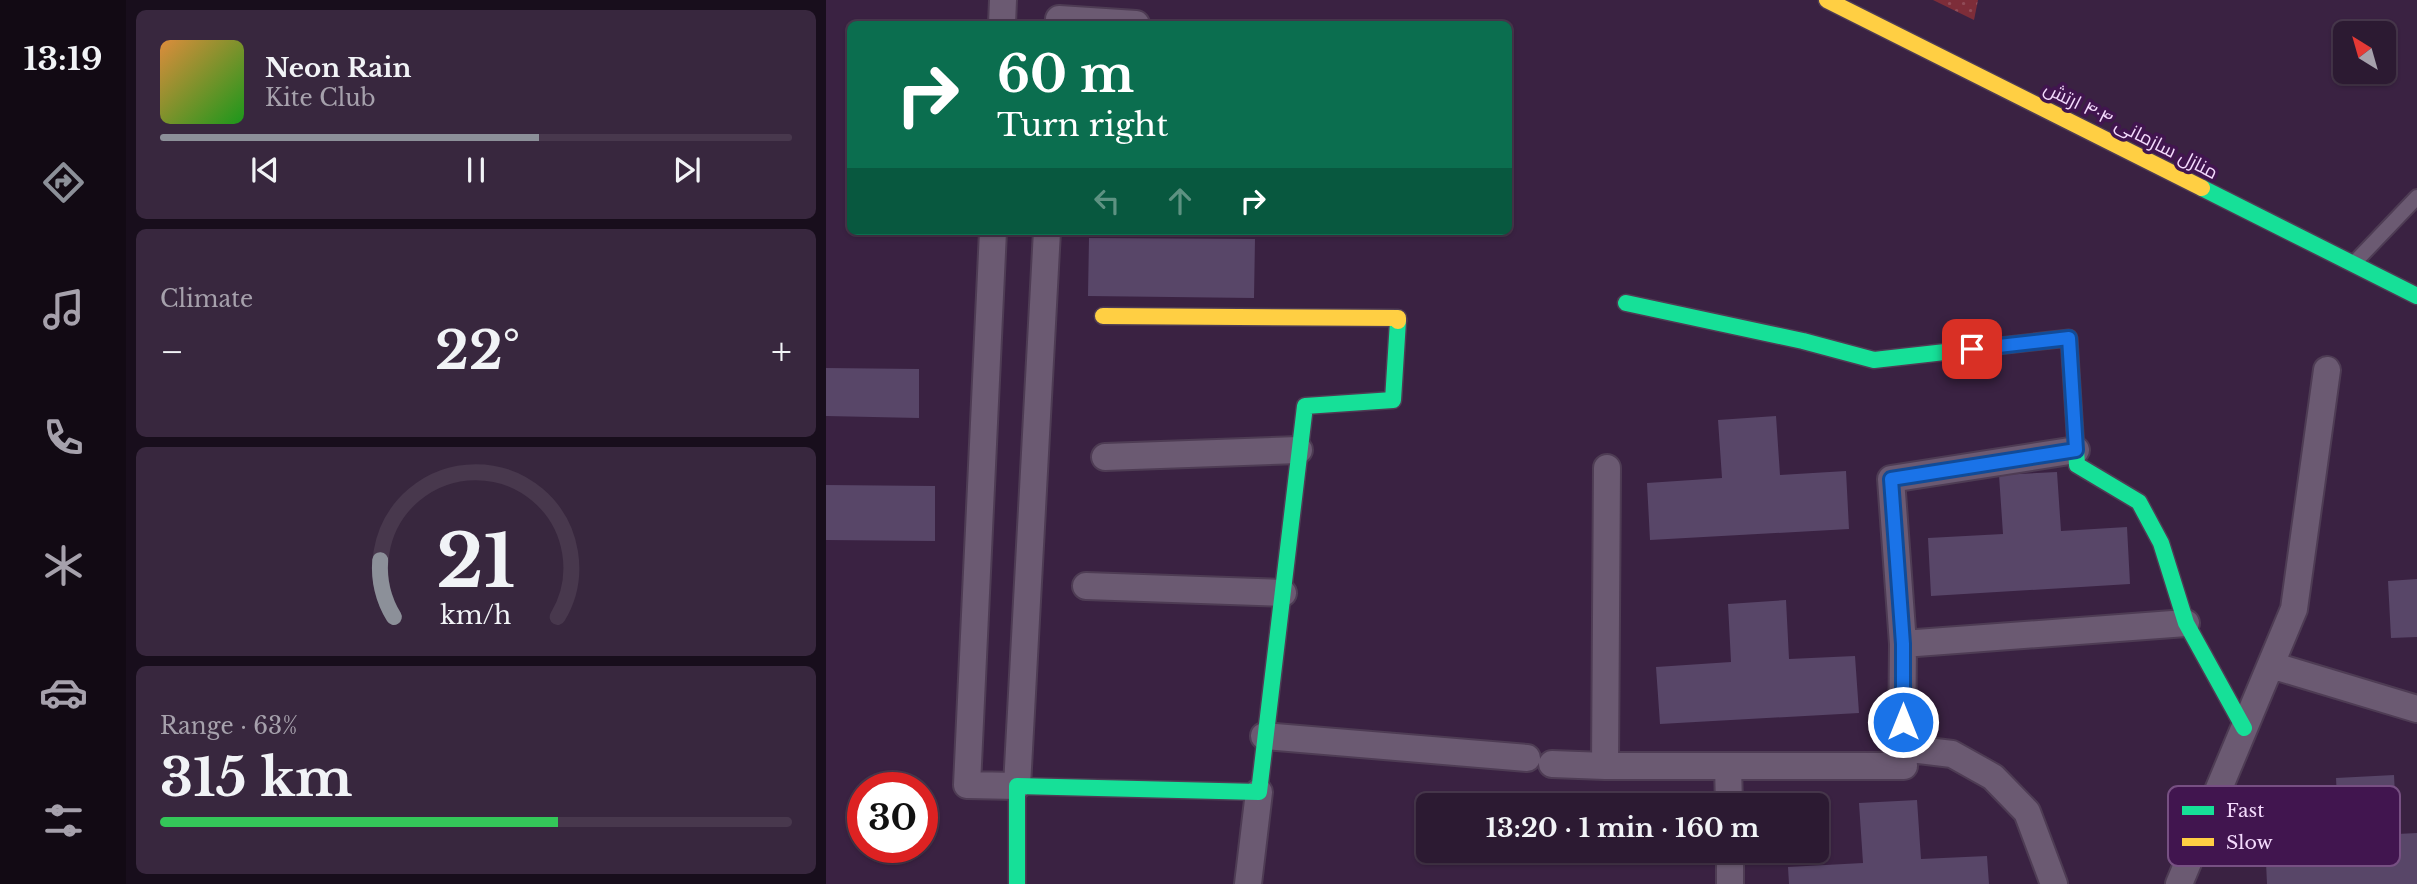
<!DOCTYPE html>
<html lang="en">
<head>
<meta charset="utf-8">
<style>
  :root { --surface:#2c1a32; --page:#38273e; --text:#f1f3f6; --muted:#a6a1ac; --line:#48384d; --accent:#8c9099 }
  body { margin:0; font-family:"Libre Baskerville",Cairo,serif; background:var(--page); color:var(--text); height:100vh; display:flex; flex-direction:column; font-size:26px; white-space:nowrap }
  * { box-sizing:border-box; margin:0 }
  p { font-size:23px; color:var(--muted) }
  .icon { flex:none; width:38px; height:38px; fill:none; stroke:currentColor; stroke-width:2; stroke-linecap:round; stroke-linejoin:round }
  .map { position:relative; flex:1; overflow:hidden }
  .drawer { display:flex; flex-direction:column; gap:10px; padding:10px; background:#180e1c; width:700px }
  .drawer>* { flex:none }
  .banner { position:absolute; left:21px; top:21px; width:665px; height:214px; border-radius:10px; box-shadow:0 2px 5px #0004,0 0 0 2px var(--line); background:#0b6e4f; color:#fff; overflow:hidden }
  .needle { width:46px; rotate:323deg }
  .controls { position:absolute; left:1507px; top:21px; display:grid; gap:14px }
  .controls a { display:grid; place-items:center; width:63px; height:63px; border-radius:10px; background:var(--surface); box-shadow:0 2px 5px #0004,0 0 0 2px var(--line); font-size:35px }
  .speed { position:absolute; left:21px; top:772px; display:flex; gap:14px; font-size:35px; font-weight:700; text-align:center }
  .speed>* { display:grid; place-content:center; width:91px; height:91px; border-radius:50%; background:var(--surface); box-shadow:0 2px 5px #0004,0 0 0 2px var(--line); line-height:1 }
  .speed .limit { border:10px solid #d22; background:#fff; color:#111 }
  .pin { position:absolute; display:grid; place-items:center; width:60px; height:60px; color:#fff; margin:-30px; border-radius:14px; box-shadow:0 4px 10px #0006 }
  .me { position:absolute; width:77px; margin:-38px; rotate:0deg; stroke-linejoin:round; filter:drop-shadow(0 0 5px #0008) }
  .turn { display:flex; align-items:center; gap:24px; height:147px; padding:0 35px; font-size:32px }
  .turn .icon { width:91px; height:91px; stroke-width:2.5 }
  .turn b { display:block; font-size:49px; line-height:60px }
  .lanes { display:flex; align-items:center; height:66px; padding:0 35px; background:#0003; justify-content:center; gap:35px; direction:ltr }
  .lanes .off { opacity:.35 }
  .big { font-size:52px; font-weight:700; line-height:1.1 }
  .drawer .widget { flex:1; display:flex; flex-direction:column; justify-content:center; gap:10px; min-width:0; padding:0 24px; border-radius:10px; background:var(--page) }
  .drawer .dial { align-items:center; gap:0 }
  .dial svg { height:182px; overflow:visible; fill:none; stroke:var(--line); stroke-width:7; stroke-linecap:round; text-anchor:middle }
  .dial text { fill:var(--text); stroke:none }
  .song { display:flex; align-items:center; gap:21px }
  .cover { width:84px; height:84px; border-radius:10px; background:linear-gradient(135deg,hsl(30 70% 55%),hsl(120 70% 35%)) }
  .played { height:7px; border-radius:4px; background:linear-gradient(90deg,var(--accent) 60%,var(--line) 60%) }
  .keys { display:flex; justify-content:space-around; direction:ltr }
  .heat { display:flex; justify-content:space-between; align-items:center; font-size:38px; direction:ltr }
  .charge { height:10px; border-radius:5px; background:linear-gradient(90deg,#34c759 63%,var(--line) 0) }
  .trip { position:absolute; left:590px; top:793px; width:413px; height:70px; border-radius:10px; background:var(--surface); box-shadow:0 2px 5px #0004,0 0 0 2px var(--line); font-weight:700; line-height:70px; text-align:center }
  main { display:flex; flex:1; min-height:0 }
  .tabs { display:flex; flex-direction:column; width:126px; justify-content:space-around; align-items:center; background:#120a14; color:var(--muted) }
  .tabs .icon { width:49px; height:49px }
  .tabs .selected { color:var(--accent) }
  .tabs b { font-size:32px; color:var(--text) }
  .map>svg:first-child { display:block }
  .grass { fill:url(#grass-dots) }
  .building { fill:#584668 }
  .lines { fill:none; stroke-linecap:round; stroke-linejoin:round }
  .lane-casing { stroke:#4e3c54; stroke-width:18 }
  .street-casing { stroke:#4e3c54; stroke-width:30 }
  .fast-casing { stroke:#4e3c54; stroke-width:19 }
  .slow-casing { stroke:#4e3c54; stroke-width:19 }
  .lane { stroke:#6b5a72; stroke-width:14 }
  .street { stroke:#6b5a72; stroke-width:26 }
  .fast { stroke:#16e098; stroke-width:16 }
  .slow { stroke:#ffcf43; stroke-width:16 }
  .route-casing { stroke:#114b97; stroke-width:18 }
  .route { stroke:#1a73e8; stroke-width:12 }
  .labels { text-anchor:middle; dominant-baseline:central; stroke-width:7; stroke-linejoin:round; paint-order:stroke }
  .street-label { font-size:19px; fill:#f4dbfd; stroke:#41154f }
  .key { fill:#41154f; stroke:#775083; stroke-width:2 }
  .key-label { font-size:19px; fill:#f4dbfd }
</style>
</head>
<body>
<main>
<nav class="tabs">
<b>13:19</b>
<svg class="icon selected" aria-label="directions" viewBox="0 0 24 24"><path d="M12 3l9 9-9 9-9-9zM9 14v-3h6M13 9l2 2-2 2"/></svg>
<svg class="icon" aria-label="music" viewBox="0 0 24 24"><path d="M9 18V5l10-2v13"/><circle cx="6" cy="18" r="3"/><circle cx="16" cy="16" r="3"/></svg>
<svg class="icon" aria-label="phone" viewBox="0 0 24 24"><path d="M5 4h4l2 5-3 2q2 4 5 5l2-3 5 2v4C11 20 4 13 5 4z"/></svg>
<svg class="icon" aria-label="climate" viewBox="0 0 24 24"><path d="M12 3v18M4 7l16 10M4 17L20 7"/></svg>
<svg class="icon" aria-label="car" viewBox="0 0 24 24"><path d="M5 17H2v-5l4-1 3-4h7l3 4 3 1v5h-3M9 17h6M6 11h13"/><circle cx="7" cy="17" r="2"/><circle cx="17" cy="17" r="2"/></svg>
<svg class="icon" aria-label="filters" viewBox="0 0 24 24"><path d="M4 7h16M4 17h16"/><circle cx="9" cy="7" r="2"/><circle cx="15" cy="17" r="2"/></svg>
</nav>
<section class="drawer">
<div class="widget">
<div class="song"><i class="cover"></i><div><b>Neon Rain</b><p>Kite Club</p></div></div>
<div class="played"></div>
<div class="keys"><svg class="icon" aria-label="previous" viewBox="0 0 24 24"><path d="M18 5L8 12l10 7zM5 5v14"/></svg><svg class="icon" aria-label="pause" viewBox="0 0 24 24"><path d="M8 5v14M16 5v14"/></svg><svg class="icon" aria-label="next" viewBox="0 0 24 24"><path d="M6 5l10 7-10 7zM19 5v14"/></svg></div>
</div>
<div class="widget"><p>Climate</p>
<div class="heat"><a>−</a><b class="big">22°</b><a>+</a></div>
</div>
<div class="widget dial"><svg viewBox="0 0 100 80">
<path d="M14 69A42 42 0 1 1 86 69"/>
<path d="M14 69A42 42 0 0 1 8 44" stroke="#8c9099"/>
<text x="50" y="56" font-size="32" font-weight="700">21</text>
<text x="50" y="72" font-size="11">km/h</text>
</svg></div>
<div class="widget"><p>Range · 63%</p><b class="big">315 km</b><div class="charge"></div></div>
</section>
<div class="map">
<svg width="1591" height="884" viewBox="0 0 1591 884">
  <defs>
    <pattern id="grass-dots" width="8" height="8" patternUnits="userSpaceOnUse" patternTransform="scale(1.75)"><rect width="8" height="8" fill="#7d2d39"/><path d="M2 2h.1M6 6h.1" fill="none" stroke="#904b57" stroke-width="1.8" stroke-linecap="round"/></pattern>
  </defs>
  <rect width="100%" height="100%" fill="#3a2242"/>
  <path class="grass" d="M1107,0H1152L1148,20Z"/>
  <path class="building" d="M263,238L429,239L428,298L262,296Z
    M0,368L93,369V418L0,416Z
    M950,416L954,475L1020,471L1023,529L824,540L821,483L896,478L892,420Z
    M1231,472L1235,531L1301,527L1304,584L1105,596L1102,538L1177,534L1173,475Z
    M0,485L109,486V541L0,540Z
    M1591,579V637L1565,638L1562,581Z
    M960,600L963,659L1029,656L1033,713L834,724L830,667L905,662L902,604Z
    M1568,775L1571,834L1591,833V884H1441L1439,841L1513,837L1510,778Z
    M1091,800L1095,859L1161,856L1163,884H963L962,867L1037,863L1033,803Z"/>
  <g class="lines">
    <defs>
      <path id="lane" d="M1530,261L1591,197"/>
      <path id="street" d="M233,19L310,24
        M176,24L177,0
        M167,231L141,785L191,786L221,231
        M279,457L473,450
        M260,586L457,593
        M1077,644L1360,623
        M1445,665L1591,709
        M438,736L701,758
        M726,764L779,766H1078L1076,748
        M779,766L781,468
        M902,766L903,805
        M904,850V884
        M422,884L433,792
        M1228,884L1201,812L1167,777L1126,754L1076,748L1077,644L1065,479L1250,450
        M1353,884L1468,609L1501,370"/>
      <path id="fast" d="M1376,188L1591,296
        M800,303L977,341L1048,360L1243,338L1251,465L1313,502L1335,543L1360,623L1418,728
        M191,884V786L433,792L479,406L567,400L572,321"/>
      <path id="slow" d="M1001,0L1376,188
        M277,316L572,318V321"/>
    </defs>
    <use href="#lane" class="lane-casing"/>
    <use href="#street" class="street-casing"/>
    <use href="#fast" class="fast-casing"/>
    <use href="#slow" class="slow-casing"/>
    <use href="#lane" class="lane"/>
    <use href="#street" class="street"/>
    <use href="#fast" class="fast"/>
    <use href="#slow" class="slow"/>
  </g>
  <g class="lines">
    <defs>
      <path id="route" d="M1077,722V644L1065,479L1250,450L1243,338L1146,349"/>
    </defs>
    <use href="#route" class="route-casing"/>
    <use href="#route" class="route"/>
  </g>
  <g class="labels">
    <g class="street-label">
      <text transform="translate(1305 130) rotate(27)">منازل سازمانی ۴۰۴ ارتش</text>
    </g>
  </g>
  <rect x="1342" y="786" width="232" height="80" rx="10" class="key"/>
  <rect x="1356" y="806" width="32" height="9" fill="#16e098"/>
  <rect x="1356" y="838" width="32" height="8" fill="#ffcf43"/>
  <g class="key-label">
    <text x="1400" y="817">Fast</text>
    <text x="1400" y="849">Slow</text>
  </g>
</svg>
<div class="controls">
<a><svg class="needle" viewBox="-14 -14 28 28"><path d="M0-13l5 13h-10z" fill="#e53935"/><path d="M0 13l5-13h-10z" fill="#a6a1ac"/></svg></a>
</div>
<div class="speed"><div class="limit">30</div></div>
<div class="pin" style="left:1146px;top:349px;background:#d93025"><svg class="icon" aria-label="arrive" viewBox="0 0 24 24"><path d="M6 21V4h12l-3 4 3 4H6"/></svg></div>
<svg class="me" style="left:1077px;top:722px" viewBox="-20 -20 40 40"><circle r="17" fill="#1a73e8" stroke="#fff" stroke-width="3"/><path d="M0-11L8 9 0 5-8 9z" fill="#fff"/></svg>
<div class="trip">13:20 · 1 min · 160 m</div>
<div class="banner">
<div class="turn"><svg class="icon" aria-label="right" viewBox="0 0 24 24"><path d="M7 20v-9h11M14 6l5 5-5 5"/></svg><div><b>60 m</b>Turn right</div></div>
<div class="lanes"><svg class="icon off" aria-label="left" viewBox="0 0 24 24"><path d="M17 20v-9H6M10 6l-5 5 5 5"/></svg><svg class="icon off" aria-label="ahead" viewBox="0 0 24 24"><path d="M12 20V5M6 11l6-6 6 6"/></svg><svg class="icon" aria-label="right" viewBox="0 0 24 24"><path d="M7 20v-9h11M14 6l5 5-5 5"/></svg></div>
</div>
</div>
</main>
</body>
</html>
